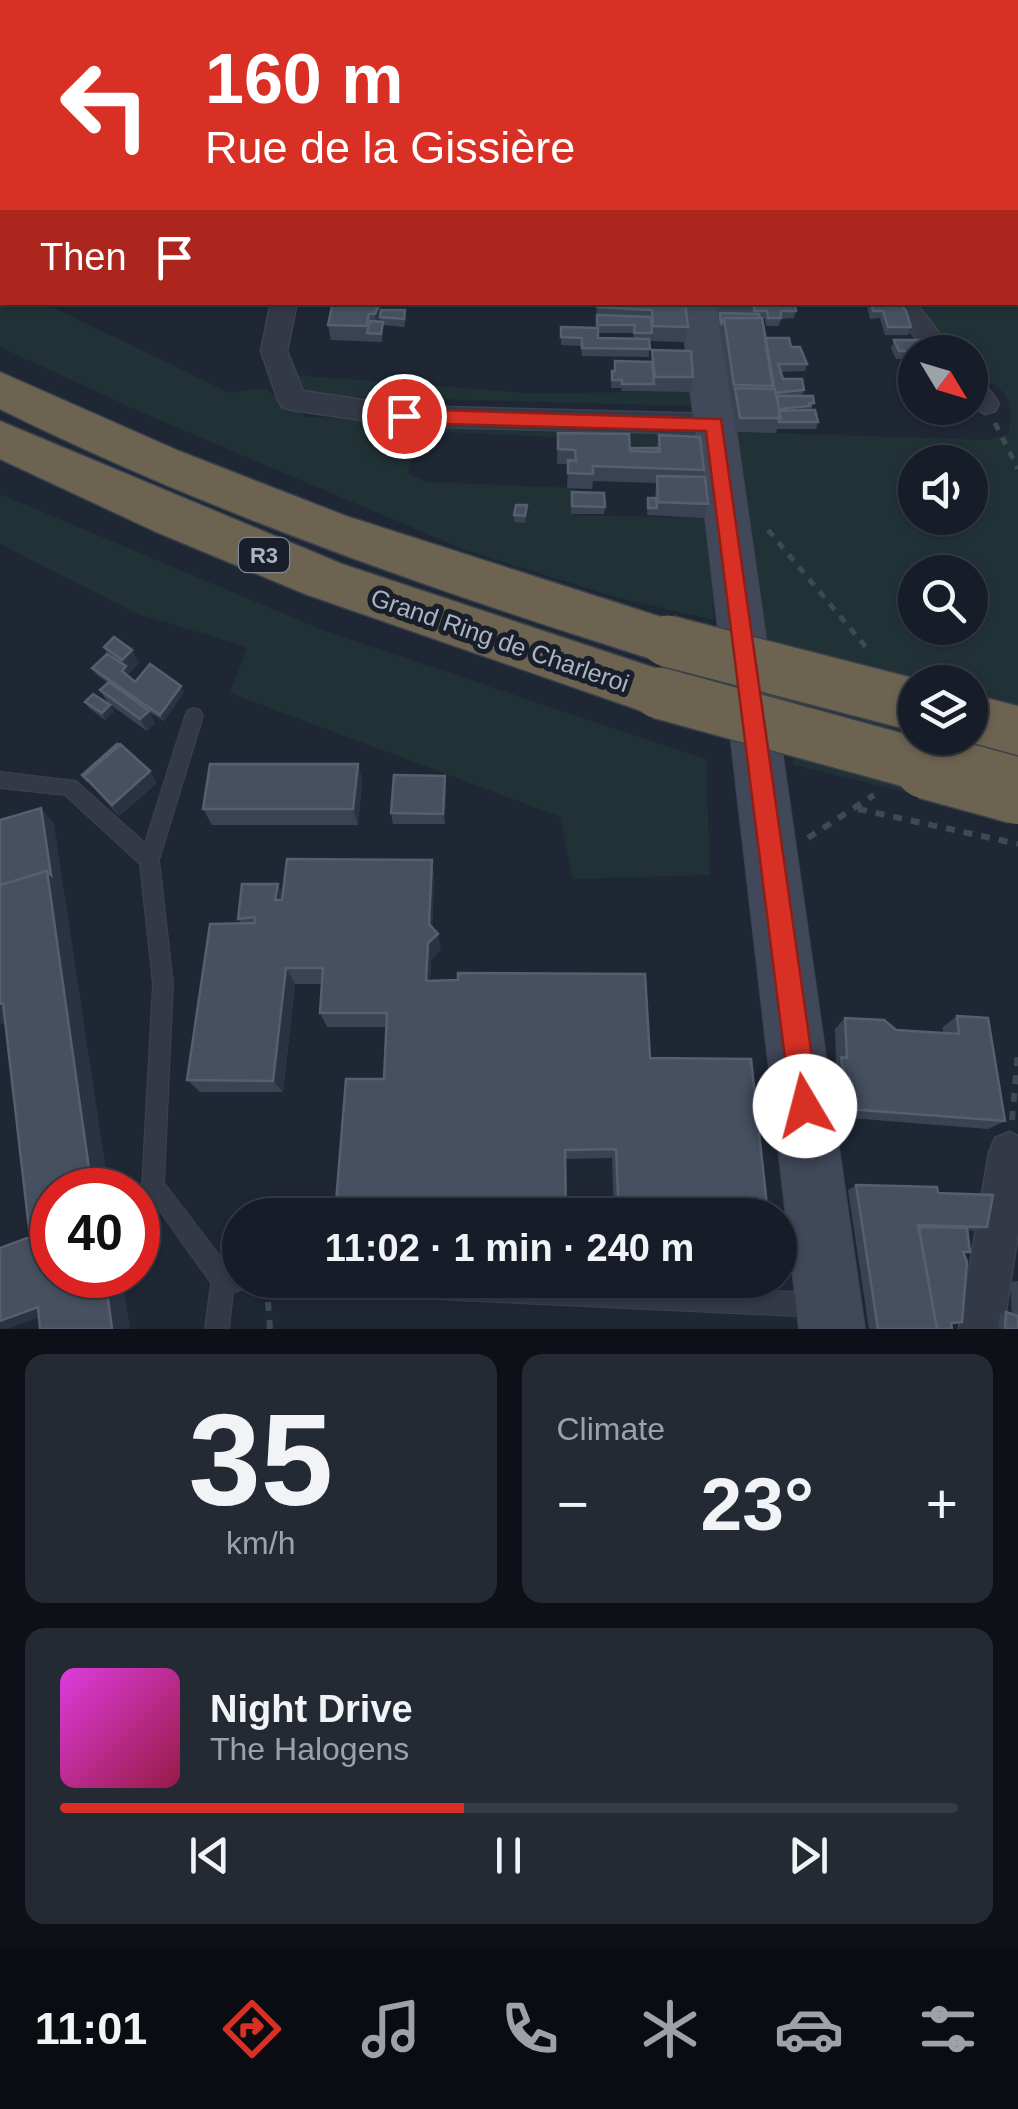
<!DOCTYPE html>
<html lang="en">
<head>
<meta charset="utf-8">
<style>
  :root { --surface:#171d28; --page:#242a34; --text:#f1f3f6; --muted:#9ea2a8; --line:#363b45; --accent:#d93025 }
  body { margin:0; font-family:Arial,sans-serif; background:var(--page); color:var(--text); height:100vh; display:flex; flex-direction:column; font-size:38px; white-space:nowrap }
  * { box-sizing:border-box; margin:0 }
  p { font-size:32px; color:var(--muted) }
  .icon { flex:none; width:55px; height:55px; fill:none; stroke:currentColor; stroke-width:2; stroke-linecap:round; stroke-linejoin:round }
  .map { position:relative; height:1329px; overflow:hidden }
  .details { display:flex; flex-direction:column; gap:25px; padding:25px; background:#0d1016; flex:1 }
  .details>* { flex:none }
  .banner { position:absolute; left:0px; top:0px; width:1020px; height:305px; box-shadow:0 2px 8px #0004,0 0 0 2px var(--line); background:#d93025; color:#fff; overflow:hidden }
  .needle { width:65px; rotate:128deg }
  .controls { position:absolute; left:898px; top:335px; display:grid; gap:20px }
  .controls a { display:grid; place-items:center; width:90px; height:90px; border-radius:50%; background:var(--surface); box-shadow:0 2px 8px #0004,0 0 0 2px var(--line); font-size:50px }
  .speed { position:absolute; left:30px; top:1168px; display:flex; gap:20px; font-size:50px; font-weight:700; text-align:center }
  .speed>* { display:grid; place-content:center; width:130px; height:130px; border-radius:50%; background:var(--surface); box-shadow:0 2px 8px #0004,0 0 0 2px var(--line); line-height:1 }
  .speed .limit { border:15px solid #d22; background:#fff; color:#111 }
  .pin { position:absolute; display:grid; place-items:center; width:85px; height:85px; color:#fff; margin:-42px; border:5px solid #fff; border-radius:50%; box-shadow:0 2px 10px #0007 }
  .me { position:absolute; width:110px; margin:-55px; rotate:352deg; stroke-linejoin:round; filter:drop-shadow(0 0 8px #0008) }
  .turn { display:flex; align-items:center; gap:35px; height:210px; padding:0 40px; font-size:45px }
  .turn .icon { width:130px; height:130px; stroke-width:2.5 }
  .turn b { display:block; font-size:70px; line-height:85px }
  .then { display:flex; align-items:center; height:95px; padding:0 40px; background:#0003; gap:20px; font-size:38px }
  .big { font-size:75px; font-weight:700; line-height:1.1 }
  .details .tile { flex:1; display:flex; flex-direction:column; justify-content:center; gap:15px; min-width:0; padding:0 35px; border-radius:20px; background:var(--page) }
  .details .dial { align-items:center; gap:0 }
  .dial b { font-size:130px; line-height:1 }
  .song { display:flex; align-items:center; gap:30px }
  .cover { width:120px; height:120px; border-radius:15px; background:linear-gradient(135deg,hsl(300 70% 55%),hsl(340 70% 35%)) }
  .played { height:10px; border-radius:5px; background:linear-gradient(90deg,var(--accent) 45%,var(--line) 45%) }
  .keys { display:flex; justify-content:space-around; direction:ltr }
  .heat { display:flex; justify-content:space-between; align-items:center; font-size:55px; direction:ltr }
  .details .tiles { flex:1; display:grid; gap:25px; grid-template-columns:1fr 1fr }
  .tile:last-child { grid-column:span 2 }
  .trip { position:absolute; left:222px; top:1198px; width:575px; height:100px; border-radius:50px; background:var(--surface); box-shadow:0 2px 8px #0004,0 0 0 2px var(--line); font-weight:700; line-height:100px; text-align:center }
  .dock { display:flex; height:160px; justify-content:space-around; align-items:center; background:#090c10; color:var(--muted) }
  .dock .icon { width:70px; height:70px }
  .dock .on { color:var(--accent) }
  .dock b { font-size:45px; color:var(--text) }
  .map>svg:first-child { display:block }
  .green { fill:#213236; fill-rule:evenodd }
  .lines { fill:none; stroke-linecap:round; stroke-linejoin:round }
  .lane-casing { stroke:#3c424f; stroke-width:2 }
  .street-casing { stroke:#3c424f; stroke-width:3 }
  .secondary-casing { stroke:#3c424f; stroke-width:2 }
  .highway-casing { stroke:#3a414d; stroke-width:3 }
  .path-far1 { stroke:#3a4c4f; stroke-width:5; stroke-dasharray:8 8; stroke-linecap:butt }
  .path { stroke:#3a4c4f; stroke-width:6; stroke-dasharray:9 9; stroke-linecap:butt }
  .lane { fill:#333946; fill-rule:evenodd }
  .street { fill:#333946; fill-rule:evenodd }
  .secondary { fill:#414859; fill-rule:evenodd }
  .highway { fill:#6c6350; fill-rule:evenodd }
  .highway-bridge-far1-casing { stroke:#3a414d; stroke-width:54; stroke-linecap:butt }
  .highway-bridge-casing { stroke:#3a414d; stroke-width:69; stroke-linecap:butt }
  .highway-bridge-far1 { stroke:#6c6350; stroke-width:51 }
  .highway-bridge { stroke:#6c6350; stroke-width:66 }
  .wall { fill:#3a4354; fill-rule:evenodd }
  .shaded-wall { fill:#2a3343 }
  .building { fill:#465060; stroke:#565f70; stroke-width:2.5 }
  .route { fill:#d93025; stroke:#8d1f18; stroke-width:2.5 }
  .labels { text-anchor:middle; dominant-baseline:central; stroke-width:10; stroke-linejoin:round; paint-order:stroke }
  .shield { fill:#181e2a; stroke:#808795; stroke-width:2.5 }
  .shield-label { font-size:22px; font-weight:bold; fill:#acb4c3 }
  .street-label { font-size:25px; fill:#acb4c3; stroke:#181e2a }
</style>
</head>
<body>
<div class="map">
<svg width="1018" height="1329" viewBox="0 0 1018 1329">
  <rect width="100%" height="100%" fill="#1f2735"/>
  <path class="green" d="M1018,25V819L794,765L757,618L735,432L989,440L1008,434C1018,393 1000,387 970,372V352H951L910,303L1018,302ZM915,462H970V518H915ZM915,572H970V628H915ZM915,682H970V738H915Z
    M0,279L2,302L44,303L230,393L264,388L306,417L699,435L697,452L554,437L422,431L407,473L427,482L575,488L572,515L711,518L714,620L619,598L465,550L143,413L0,347Z
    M294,375L525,393L691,392L695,406L322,396L303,390Z
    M0,494L327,632L706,759L710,875L572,879L561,817L230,693L247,647L138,614L0,544Z"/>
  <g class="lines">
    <defs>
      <path id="lane" d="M194,708L200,710L203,716L159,860L173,984L164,1183L229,1268H240V1280H252L248,1288L233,1292L229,1329H205L211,1283L142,1186L153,984L140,864L65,795L0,788V772L76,781L145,843L185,716L188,710Z
        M270,1280H536L819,1293L827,1297L831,1305L827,1313L819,1317L282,1292L274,1288Z"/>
      <path id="street" d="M325,0H345V2H325Z
        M480,0H508L509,2H481Z
        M271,302H297L287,351L303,391L404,406L715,414L725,417L729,424L725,431L715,434L404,426L292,410L282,407L278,400L261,351Z
        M887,302H915L954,352H927Z
        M970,377C983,381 992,392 999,404L995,411L985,414L970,405Z
        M1010,1132L1018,1136V1234L1003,1329H959L989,1153L995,1138Z"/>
      <path id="secondary" d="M638,0H668V2H638Z
        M801,0H846L847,2H803Z
        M855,0H906L907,2H857Z
        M680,302H718L865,1329H799Z"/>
      <path id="highway" d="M0,372L179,451L346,516L686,625L694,641L686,657L667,664C439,592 214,515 0,409Z
        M0,421L342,564L679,676L687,693L679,710L659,717L305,594L154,531L0,459Z
        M970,694L1018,706V756L953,738H970Z"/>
    </defs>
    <use href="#lane" class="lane-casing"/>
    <use href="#street" class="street-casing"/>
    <use href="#secondary" class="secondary-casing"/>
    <use href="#highway" class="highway-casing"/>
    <path class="path-far1" d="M995,423L1018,469
      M768,530L870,652"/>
    <path class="path" d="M858,809L1018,844
      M808,838L874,795
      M1012,1120L1018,1053
      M268,1302L270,1329"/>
    <use href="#lane" class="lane"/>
    <use href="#street" class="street"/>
    <use href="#secondary" class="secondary"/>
    <use href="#highway" class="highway"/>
    <defs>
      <path id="highway-bridge-far1" d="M667,641L915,705
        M659,693L936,769"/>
      <path id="highway-bridge" d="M927,766L1018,791"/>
    </defs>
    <use href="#highway-bridge-far1" class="highway-bridge-far1-casing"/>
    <use href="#highway-bridge" class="highway-bridge-casing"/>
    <use href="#highway-bridge-far1" class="highway-bridge-far1"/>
    <use href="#highway-bridge" class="highway-bridge"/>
  </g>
  <path class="wall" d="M597,302H685L688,327L685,342L649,341V357L582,356L581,346L561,345V327L596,328ZM598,333H634L633,339L598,338Z
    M716,302H794L796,311L794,318L781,319L779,326H766L765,319L762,318L765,338L791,347L807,364L805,371L781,372L783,379L804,390L802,396L814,403L811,410L818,422L816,429H777L776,433L736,432L720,333Z
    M866,302H899L911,327L908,335H885L880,318L870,319Z
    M381,310L406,318L404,327L383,325L382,342L331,340L328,325Z
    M894,340L915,352V373H911L907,359H896L891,348Z
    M652,350L693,377L691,392L621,391L622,388H611L612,371H614L615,361H651Z
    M970,395L977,404L973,411L953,412L952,408H970Z
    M558,433L630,448H657L659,435L704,470L702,477L708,504L704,518L647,515L648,498H655L656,483L593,481L592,489L567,488L568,464H557Z
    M572,492L605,507L604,514H571Z
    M527,505L525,523L514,522V515Z
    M104,647L132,650L139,663L127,675L135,682L184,692L164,721L149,712L155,723L147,731L108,703L100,690L108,683L96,674L92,668L107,654Z
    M85,702L110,705L114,712L105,720L89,708Z
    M358,764L362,781L358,825H212L203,809Z
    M82,775L157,783L119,816Z
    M445,776V824H393L391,813Z
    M432,860L434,879L432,928L441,950L431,960L430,980L650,1058L768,1215H614L612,1158L565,1159L384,1079L387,1027H327L320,1013L322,984H295L283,1092H200L187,1080L241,923L238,919L283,893Z
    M957,1016L1005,1121L988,1129L837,1117L830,1067L836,1062L835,1029L845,1018L896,1030L943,1033V1027Z
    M856,1185L938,1193L987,1227L975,1231L967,1230L970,1252L963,1253L951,1323L952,1329H869L848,1190Z
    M1018,1281V1329H998L1000,1313L1012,1314L1010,1282Z"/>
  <path class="shaded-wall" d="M380,303L382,317H380L381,322L377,329L375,314Z
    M132,650L139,663L125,677L122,671L126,667L122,660Z
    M181,686L184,692L164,721L160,715Z
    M110,705L114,712L105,720L102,713Z
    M149,711L155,723L147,731L140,719Z
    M358,764L362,781L358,825L353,809Z
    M150,771L157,783L119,816L112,805Z
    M445,776L446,787L445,824L443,814Z
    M41,808L54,824L109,1190H92L0,909Z
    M432,860L434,879L432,940L438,934L441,950L431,960L429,996L426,981Z
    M278,884L287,902L275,900Z
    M286,968L295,984L283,1092L273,1081Z
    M3,1003L23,1017L0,1025V1004Z
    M105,1275H122L130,1329H112Z
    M38,1307L59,1310L8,1329H0V1321Z"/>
  <path class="building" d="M149,0H167L166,2H148Z
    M278,0H302L301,2H278Z
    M333,302H378L380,303L375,314H369L366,326L328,325Z
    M597,302H685L688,327L653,326L652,310L597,307Z
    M755,302H794L796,311H781V318H768L767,311H754Z
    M871,302H899L906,311L911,327H888L883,311H873Z
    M381,310H405L404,319L380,317Z
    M720,313L759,314L760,318H724L721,325Z
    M597,315L651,317L652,333H634L635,325H597Z
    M724,318H762L774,386L734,385Z
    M370,321L383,322L381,334L367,333Z
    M561,327L598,328V338L649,339L650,349L582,348V338L561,337Z
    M765,338H789L791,347H800L807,364H778L783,379H802L804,390L776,393L775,389H773Z
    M894,340H927L933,352H915L914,365L910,351H899Z
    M652,350L691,351L693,377H655Z
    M615,361L652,362L654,384H622V380H612V371H615Z
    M735,388L775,389L781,418H740Z
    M970,395H974L977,404H970Z
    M777,396H813L814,403H809L810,406L779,409Z
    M815,410L818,422H779V411Z
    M558,433L629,434L630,451L660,452L659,435L700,437L704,470L593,466V474L568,473V460L576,461L575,450L558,449Z
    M630,448H658V452L630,451Z
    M657,476L705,477L708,504L658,502Z
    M572,492L604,493L605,507L572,506Z
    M648,498H656L657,508H648Z
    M516,505H527L525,516L514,515Z
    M114,637L132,650L122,660L104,647Z
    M107,654L126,666L122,671L135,682L150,664L181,686L160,715L92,668Z
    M109,682L149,711L140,719L100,690Z
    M93,694L110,705L102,713L85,702Z
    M117,744L119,746L84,776L88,781L82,775Z
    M120,744L150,771L112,805L84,776Z
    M210,764H358L353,809H203Z
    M394,775L445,776L443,814L391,813Z
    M41,808L51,875L47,871L0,885V820Z
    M287,859L432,860L429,924L438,934L428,943L426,981L458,980V973L645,974L650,1058L751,1059L768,1215H619L616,1149L565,1150L566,1215H335L346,1079H384L387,1013H320L323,968H286L273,1081L187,1080L210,924L255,923V917L238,919L242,884H278L275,900H282Z
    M47,871L92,1190H52V1275H105L112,1329H40L38,1307L0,1321V1248L30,1237L3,1003L0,1004V885Z
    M957,1016L988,1018L1005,1121L848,1109L841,1057L847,1058L845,1018L884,1020L896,1030L959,1034Z
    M856,1185L937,1187L938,1193L993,1195L987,1227L918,1225L937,1329H878Z
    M919,1227L967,1228L970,1252H963L967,1262L962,1322L951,1323L952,1329H937Z
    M1006,1312L1018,1316V1329H1005Z"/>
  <path class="route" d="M404,409L721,419L819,1106L815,1116L805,1120L795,1116L791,1106L706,431L404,423L394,416Z"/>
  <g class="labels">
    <rect class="shield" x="239" y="538" width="50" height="34" rx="8"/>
    <g class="shield-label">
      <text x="264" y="555">R3</text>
    </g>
    <g class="street-label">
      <text transform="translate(500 640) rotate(19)">Grand Ring de Charleroi</text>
    </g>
  </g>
</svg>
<div class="controls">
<a><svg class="needle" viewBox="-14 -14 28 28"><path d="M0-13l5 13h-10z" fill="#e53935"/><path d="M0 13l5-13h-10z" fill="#9ea2a8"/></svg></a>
<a><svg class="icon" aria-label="sound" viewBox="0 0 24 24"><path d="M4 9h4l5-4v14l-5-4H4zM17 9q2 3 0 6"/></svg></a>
<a><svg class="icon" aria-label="search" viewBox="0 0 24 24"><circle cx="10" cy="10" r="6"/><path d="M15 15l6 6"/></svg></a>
<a><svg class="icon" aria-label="layers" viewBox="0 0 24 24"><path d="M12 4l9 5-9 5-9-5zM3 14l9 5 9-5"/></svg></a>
</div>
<div class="speed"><div class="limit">40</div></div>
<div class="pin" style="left:404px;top:416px;background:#d93025"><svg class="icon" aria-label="arrive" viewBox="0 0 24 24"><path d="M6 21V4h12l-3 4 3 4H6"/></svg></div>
<svg class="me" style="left:805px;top:1106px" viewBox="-20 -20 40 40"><circle r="19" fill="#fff"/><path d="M0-13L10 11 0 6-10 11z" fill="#d93025"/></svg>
<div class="trip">11:02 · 1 min · 240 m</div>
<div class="banner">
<div class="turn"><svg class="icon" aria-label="left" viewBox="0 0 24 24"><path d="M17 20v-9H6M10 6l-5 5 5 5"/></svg><div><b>160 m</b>Rue de la Gissière</div></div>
<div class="then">Then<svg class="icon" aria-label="arrive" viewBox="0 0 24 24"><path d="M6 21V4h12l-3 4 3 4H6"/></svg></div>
</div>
</div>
<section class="details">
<div class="tiles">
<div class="tile dial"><b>35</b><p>km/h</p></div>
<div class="tile"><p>Climate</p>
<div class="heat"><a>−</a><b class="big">23°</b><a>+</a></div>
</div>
<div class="tile">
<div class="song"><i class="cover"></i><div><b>Night Drive</b><p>The Halogens</p></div></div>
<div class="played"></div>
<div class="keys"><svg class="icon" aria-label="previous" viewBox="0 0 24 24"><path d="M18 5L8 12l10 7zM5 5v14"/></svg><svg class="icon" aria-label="pause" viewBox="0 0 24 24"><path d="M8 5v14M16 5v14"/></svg><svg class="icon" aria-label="next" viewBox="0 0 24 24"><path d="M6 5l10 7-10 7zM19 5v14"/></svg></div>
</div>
</div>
</section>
<nav class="dock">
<b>11:01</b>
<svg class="icon on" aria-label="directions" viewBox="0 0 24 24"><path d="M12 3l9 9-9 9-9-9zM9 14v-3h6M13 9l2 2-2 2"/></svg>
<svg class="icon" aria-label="music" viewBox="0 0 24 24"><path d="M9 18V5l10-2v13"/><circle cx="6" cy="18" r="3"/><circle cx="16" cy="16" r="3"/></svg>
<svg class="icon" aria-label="phone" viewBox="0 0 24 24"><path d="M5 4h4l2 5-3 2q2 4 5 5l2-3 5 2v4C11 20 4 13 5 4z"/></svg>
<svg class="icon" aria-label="climate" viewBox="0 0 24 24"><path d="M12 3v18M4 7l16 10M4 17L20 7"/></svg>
<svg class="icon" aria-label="car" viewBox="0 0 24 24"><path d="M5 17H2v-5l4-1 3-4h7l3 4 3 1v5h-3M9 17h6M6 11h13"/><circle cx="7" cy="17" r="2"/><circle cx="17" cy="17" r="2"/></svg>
<svg class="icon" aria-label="filters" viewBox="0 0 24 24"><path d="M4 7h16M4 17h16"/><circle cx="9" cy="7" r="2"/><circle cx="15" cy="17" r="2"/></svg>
</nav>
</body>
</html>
